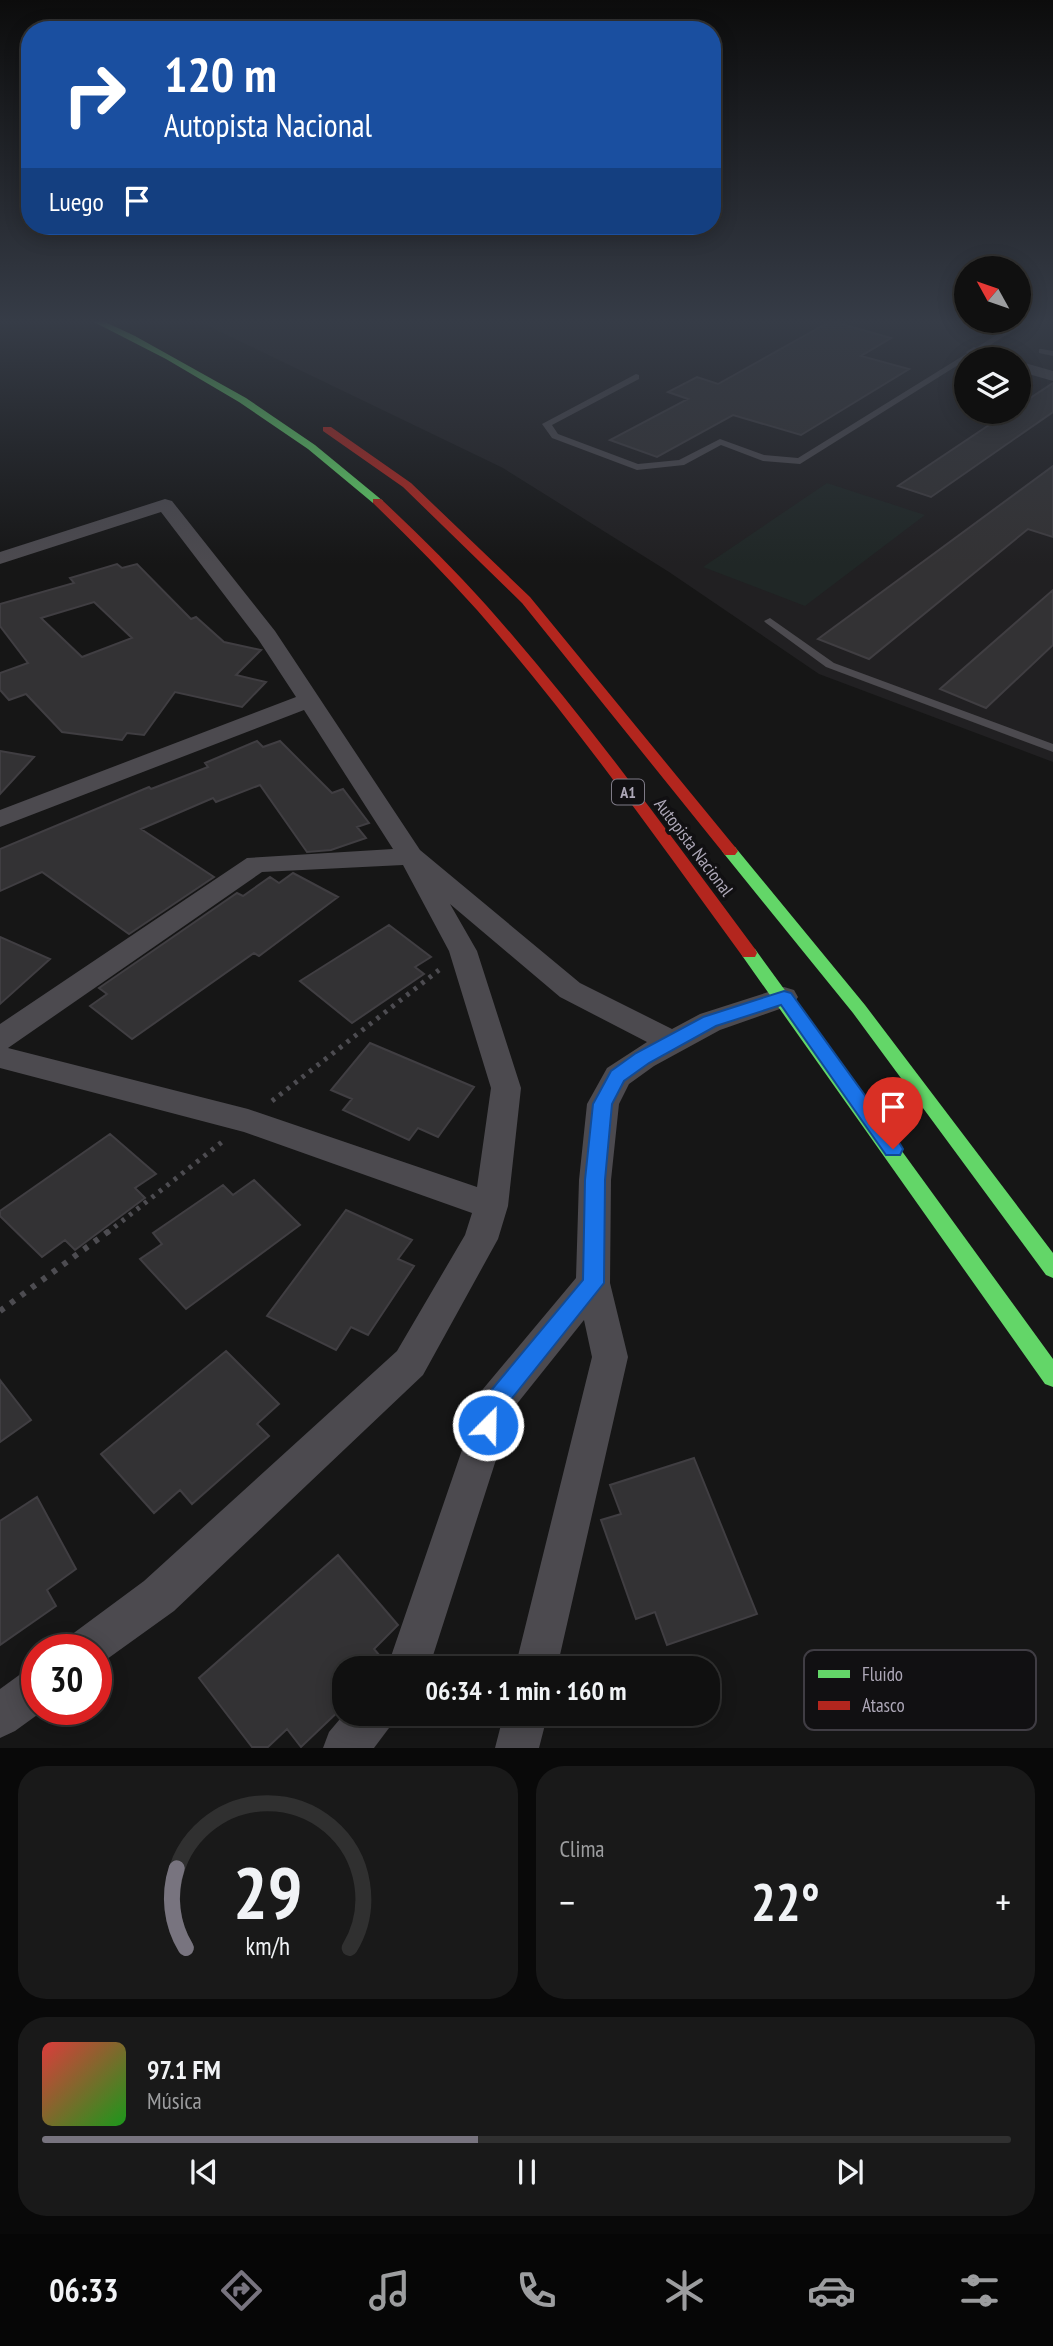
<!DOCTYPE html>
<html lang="es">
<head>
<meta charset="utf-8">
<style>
  :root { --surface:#101010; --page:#191919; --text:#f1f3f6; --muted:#9c9d9f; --line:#303030; --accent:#78747f }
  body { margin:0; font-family:"PT Sans Narrow",sans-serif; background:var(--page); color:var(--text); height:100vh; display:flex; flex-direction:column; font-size:26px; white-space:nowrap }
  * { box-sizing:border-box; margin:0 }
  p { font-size:23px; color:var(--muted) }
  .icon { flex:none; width:38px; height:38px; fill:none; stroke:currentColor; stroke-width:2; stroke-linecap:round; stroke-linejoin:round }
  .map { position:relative; height:1748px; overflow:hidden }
  .drawer { display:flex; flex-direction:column; gap:18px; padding:18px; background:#090909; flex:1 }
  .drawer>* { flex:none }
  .guide { position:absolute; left:21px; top:21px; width:700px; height:214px; border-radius:28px; box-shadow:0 4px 18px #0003,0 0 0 2px var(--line); background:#1a4fa0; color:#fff; overflow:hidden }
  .needle { width:46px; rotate:310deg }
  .controls { position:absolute; left:954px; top:256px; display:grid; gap:14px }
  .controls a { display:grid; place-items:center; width:77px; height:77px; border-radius:50%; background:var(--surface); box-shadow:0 4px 18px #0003,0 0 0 2px var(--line); font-size:35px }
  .speed { position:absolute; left:21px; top:1634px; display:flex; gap:14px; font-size:35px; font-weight:700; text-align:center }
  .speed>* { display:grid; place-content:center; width:91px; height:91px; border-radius:50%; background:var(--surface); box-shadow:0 4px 18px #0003,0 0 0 2px var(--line); line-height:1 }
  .speed .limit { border:10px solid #d22; background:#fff; color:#111 }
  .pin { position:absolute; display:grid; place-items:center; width:60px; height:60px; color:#fff; margin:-72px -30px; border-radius:50% 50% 50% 0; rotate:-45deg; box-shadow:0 0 7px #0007 }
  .pin .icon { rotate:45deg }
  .me { position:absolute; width:77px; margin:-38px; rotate:23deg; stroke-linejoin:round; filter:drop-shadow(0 0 5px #0008) }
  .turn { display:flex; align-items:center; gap:24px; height:147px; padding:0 28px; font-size:32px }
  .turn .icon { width:91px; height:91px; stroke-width:2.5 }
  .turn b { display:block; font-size:49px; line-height:60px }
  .then { display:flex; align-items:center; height:66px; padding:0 28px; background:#0003; gap:14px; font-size:26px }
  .big { font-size:52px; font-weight:700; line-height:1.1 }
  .drawer .widget { flex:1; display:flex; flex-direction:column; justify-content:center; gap:10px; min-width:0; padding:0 24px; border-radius:28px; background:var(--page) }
  .drawer .dial { align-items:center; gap:0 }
  .dial svg { height:182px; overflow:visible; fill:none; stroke:var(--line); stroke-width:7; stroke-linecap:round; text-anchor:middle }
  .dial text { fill:var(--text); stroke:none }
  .song { display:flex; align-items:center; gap:21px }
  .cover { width:84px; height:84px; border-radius:10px; background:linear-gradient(135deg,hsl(0 70% 55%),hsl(120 70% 35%)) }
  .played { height:7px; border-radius:4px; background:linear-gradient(90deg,var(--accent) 45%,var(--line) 45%) }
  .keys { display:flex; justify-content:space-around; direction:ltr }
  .heat { display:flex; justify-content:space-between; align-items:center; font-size:38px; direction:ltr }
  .drawer .tiles { flex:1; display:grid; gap:18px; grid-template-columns:1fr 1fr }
  .widget:last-child { grid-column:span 2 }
  .trip { position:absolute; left:332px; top:1656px; width:388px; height:70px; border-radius:28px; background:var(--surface); box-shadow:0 4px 18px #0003,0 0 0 2px var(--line); font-weight:700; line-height:70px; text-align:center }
  .dock { display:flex; height:112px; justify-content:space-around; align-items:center; background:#060606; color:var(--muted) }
  .dock .icon { width:49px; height:49px }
  .dock .active { color:var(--accent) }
  .dock b { font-size:32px; color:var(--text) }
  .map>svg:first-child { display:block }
  .built { fill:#212022; fill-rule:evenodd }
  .green { fill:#202726 }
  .building { fill:#333234; stroke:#403e42; stroke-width:2; fill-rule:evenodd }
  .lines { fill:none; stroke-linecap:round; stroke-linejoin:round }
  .path-far1 { stroke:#4d4c51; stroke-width:5; stroke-dasharray:3.5 6; stroke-linecap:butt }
  .path { stroke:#4d4c51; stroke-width:6; stroke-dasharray:5 8; stroke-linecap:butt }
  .lane { fill:#4c4a4f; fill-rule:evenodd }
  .street { fill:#4c4a4f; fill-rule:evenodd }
  .fast { fill:#63d668; fill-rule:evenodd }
  .jam { fill:#b3261e; fill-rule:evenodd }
  .route { fill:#1a73e8; stroke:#114b97; stroke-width:2 }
  .labels { text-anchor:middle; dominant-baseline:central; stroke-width:7; stroke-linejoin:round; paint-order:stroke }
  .shield { fill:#111012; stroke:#7e7a86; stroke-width:2 }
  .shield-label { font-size:16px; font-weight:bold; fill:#ada7b7 }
  .street-label { font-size:18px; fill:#ada7b7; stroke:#111012 }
  .key { fill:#111012; stroke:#403d44; stroke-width:2 }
  .key-label { font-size:19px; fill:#ada7b7 }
</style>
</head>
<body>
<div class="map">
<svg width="1053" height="1748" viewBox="0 0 1053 1748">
  <rect width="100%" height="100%" fill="#161616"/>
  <path class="built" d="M196,320H1029L996,344L1041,320H1053V762L819,674L669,572L503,468ZM966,359H1018V411H966Z"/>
  <path class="green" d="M827,483L925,515L805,606L703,567Z"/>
  <path class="building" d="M831,321L891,338L861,356L909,369L801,435L733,415L657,457L610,440L688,399L668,392L697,377L718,384Z
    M1053,383V412L931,497L898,486L1010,411H1018V406Z
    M1053,466V537L1028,529L869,659L818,639Z
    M117,564L122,568L137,564L191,619L196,617L224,642L261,650L236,675L266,682L242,707L175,692L144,735L127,733L122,740L62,732L26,694L9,700L0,690V673L28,663L0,626V604L74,583L70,578ZM94,602L132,638L82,657L41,618Z
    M1053,590V645L986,708L940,689Z
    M257,741L263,747L280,741L332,793L343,789L369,823L357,827L366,838L331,850L307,852L260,785L216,802L213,798L141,829L214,877L129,934L42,872L0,891V849L149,787L151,789L208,767L205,763Z
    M0,751L34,757L0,794Z
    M293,873L338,897L259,956L254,953L132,1039L90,1006L107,994L99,988L237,893L243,896L270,877L279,883Z
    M389,925L431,957L415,967L424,974L352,1023L300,981Z
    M0,937L50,959L0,1004Z
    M370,1043L474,1087L438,1137L418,1128L409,1140L343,1110L352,1099L331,1090Z
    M110,1134L156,1174L135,1188L145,1198L75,1250L65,1240L42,1257L0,1216V1211Z
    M254,1180L300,1225L186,1309L140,1259L162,1244L153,1233L223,1185L233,1195Z
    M346,1210L412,1240L398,1259L414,1266L368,1335L351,1327L336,1350L267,1316Z
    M226,1351L279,1404L257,1424L269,1436L192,1504L180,1490L154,1513L101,1454Z
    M0,1380L31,1420L0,1442Z
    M694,1458L757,1614L667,1645L655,1612L636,1619L601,1520L621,1514L610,1485Z
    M37,1497L76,1569L47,1590L56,1606L0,1645V1521Z
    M338,1555L398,1625L374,1649L386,1663L385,1668H345V1705L301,1747L287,1729L268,1747H252L199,1678Z"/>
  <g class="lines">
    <path class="path-far1" d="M272,1101L439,970
      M107,1233L222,1142"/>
    <path class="path" d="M0,1311L109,1231"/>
    <path class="lane" d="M1021,320H1030L800,464L763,461L721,445L684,465L637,470L552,438L542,424L636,374L639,375V379L552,425L558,434L638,464L679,460L720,439L764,455L798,458Z
      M1042,349L1053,351V356L1039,353V349Z
      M770,618L834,663L1053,744V752L826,667L766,623L764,621Z"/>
    <path class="street" d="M974,347L1000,356L1003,359L969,355L966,352Z
      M1018,361L1053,371V381L1018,371Z
      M165,499L172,501L275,631L420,850L580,983L672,1029L700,1014L784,987L794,990L798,997L794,1004L720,1030L654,1066L629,1084L619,1104L611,1180L610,1283L628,1357L557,1668H515L592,1357L584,1320L512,1410L429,1668H387L483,1389L576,1278L579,1180L587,1104L607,1068L647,1042L560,997L450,904L477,951L521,1088L508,1206L498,1239L423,1375L174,1611L96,1667V1650H65L71,1635L144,1581L397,1351L465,1235L472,1213L244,1132L0,1068V1024L247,858L393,849L304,710L0,827V810L296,697L258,639L161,512L0,564V552ZM403,865L449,951L491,1088L477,1187L248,1109L8,1048L262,872Z
      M37,1666V1710H44L15,1731L0,1738V1689L22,1673Z
      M345,1713H396L389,1728L374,1748H323L329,1732Z
      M504,1713H548L539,1748H495Z"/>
    <path class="fast" d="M90,320H101L135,336L246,398L315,445L383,501L373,503L308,449L239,402L166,359Z
      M730,846L735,847L865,1005L1053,1253V1278L1046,1275L853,1013L725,855L722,851Z
      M749,947L755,949L1053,1359V1387L1045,1384L743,957L741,953L743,949Z"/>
    <path class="jam" d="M323,427H331L411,483L530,597L735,847L738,851L735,855H725L522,603L403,487L323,431Z
      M373,499H381C417,533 453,568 486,605C583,714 668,832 755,949L757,953L755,957H743C657,839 573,720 477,610C444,573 409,538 373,503Z"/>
  </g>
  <linearGradient id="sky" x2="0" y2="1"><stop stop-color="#0c0c0c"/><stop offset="0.57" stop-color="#363c47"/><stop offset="1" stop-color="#363c47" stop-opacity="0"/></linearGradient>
  <rect width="1053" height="564" fill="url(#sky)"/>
  <path class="route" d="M784,991L791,993L900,1144L903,1149L900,1155H886L781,1005L716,1026L649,1063L624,1081L612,1104L605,1180L604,1283L505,1407L496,1433L488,1436L480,1433L476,1425L488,1394L583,1280L585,1180L593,1104L611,1071L636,1053L703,1017Z"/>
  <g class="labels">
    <rect class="shield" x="612" y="779.5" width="32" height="25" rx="5"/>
    <g class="shield-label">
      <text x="628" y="792">A1</text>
    </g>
    <g class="street-label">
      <text transform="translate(694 847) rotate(53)">Autopista Nacional</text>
    </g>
  </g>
  <rect x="804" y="1650" width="232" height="80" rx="10" class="key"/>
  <rect x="818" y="1670" width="32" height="8" fill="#63d668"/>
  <rect x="818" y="1701" width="32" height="9" fill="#b3261e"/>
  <g class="key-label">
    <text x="862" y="1681">Fluido</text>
    <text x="862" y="1712">Atasco</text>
  </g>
</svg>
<div class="controls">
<a><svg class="needle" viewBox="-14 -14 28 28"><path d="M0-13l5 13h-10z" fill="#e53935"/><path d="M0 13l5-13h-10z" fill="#9c9d9f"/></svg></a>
<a><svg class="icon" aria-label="layers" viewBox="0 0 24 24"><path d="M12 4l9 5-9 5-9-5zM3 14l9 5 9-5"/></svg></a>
</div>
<div class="speed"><div class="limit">30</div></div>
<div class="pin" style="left:893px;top:1149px;background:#d93025"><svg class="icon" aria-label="arrive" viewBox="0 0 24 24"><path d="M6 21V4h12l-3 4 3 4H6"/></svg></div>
<svg class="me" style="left:488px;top:1425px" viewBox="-20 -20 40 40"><circle r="17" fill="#1a73e8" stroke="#fff" stroke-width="3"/><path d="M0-11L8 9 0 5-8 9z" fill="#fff"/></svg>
<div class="trip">06:34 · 1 min · 160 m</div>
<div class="guide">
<div class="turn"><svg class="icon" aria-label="right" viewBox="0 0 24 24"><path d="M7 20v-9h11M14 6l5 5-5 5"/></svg><div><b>120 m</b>Autopista Nacional</div></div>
<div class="then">Luego<svg class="icon" aria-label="arrive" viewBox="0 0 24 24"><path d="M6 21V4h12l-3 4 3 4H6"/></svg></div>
</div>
</div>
<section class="drawer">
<div class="tiles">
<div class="widget dial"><svg viewBox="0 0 100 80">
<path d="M14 69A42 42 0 1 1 86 69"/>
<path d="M14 69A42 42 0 0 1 10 34" stroke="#78747f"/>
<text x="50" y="56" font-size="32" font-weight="700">29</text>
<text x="50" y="72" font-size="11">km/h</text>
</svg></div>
<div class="widget"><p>Clima</p>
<div class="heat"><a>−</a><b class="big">22°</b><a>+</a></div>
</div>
<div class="widget">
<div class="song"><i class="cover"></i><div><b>97.1 FM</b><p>Música</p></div></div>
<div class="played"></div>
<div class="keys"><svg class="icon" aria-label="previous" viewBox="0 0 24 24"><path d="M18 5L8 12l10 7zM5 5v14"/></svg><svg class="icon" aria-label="pause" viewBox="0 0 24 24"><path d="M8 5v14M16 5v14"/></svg><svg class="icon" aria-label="next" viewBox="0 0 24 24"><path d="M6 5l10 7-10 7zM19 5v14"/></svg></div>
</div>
</div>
</section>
<nav class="dock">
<b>06:33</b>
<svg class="icon active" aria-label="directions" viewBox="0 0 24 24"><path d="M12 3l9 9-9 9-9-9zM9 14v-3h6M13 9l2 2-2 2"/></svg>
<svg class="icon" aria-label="music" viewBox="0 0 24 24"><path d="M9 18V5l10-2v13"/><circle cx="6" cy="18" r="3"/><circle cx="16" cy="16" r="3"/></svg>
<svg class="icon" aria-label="phone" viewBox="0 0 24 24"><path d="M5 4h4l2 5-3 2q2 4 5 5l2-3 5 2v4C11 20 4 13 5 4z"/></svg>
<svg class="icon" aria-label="climate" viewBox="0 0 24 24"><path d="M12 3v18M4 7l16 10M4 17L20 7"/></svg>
<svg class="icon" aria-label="car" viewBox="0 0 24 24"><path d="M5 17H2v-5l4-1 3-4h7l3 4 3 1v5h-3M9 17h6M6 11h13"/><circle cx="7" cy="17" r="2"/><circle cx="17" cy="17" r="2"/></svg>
<svg class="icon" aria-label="filters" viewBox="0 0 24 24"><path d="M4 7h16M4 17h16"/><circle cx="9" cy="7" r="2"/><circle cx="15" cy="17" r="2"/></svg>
</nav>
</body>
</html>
